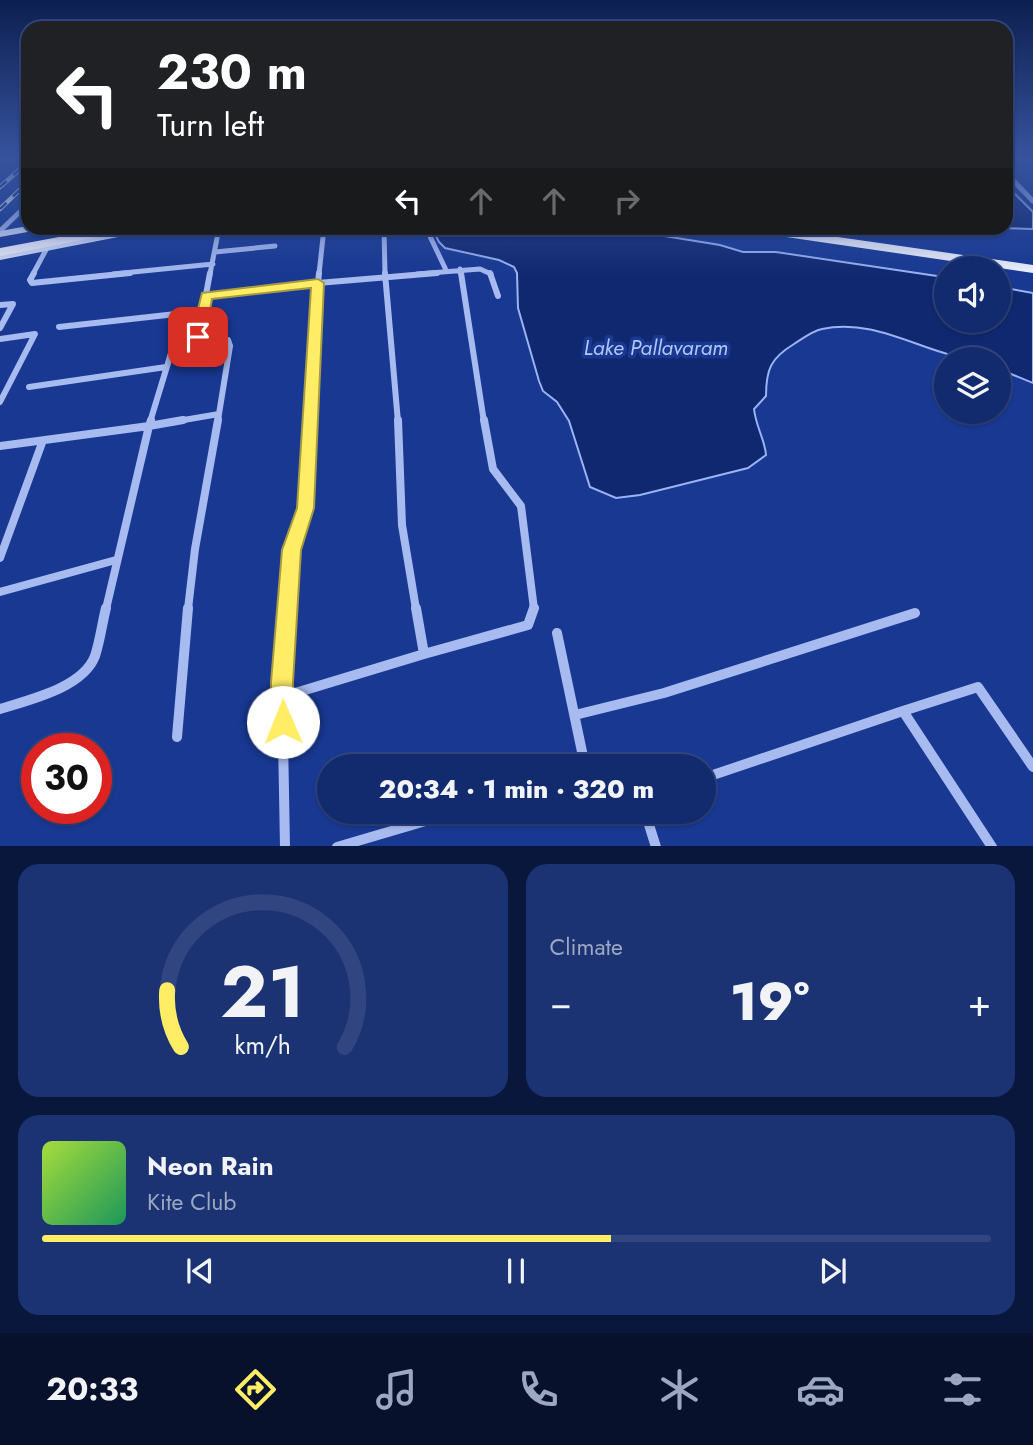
<!DOCTYPE html>
<html lang="en">
<head>
<meta charset="utf-8">
<style>
  :root { --surface:#122a6e; --page:#1b3273; --text:#f1f3f6; --muted:#9ca7c2; --line:#314681; --accent:#ffed66 }
  body { margin:0; font-family:Jost,sans-serif; background:var(--page); color:var(--text); height:100vh; display:flex; flex-direction:column; font-size:26px; white-space:nowrap }
  * { box-sizing:border-box; margin:0 }
  p { font-size:23px; color:var(--muted) }
  .icon { flex:none; width:38px; height:38px; fill:none; stroke:currentColor; stroke-width:2; stroke-linecap:round; stroke-linejoin:round }
  .map { position:relative; height:846px; overflow:hidden }
  .side { display:flex; flex-direction:column; gap:18px; padding:18px; background:#0a173c; flex:1 }
  .side>* { flex:none }
  .guide { position:absolute; left:21px; top:21px; width:992px; height:214px; border-radius:21px; box-shadow:0 2px 5px #0004,0 0 0 2px var(--line); background:#202124; color:#fff; overflow:hidden }
  .fabs { position:absolute; left:934px; top:256px; display:grid; gap:14px }
  .fabs a { display:grid; place-items:center; width:77px; height:77px; border-radius:50%; background:var(--surface); box-shadow:0 2px 5px #0004,0 0 0 2px var(--line); font-size:35px }
  .speed { position:absolute; left:21px; top:733px; display:flex; gap:14px; font-size:35px; font-weight:700; text-align:center }
  .speed>* { display:grid; place-content:center; width:91px; height:91px; border-radius:50%; background:var(--surface); box-shadow:0 2px 5px #0004,0 0 0 2px var(--line); line-height:1 }
  .speed .limit { border:10px solid #d22; background:#fff; color:#111 }
  .pin { position:absolute; display:grid; place-items:center; width:60px; height:60px; color:#fff; margin:-30px; border-radius:14px; box-shadow:0 4px 10px #0006 }
  .me { position:absolute; width:77px; margin:-38px; rotate:359deg; stroke-linejoin:round; filter:drop-shadow(0 0 5px #0008) }
  .turn { display:flex; align-items:center; gap:24px; height:147px; padding:0 21px; font-size:32px }
  .turn .icon { width:91px; height:91px; stroke-width:2.5 }
  .turn b { display:block; font-size:49px; line-height:60px }
  .lanes { display:flex; align-items:center; height:66px; padding:0 21px; background:#0003; justify-content:center; gap:35px; direction:ltr }
  .lanes .off { opacity:.35 }
  .big { font-size:52px; font-weight:800; line-height:1.1 }
  .side .card { flex:1; display:flex; flex-direction:column; justify-content:center; gap:10px; min-width:0; padding:0 24px; border-radius:21px; background:var(--page) }
  .side .dial { align-items:center; gap:0 }
  .dial svg { height:182px; overflow:visible; fill:none; stroke:var(--line); stroke-width:7; stroke-linecap:round; text-anchor:middle }
  .dial text { fill:var(--text); stroke:none }
  .song { display:flex; align-items:center; gap:21px }
  .cover { width:84px; height:84px; border-radius:10px; background:linear-gradient(135deg,hsl(80 70% 55%),hsl(150 70% 35%)) }
  .played { height:7px; border-radius:4px; background:linear-gradient(90deg,var(--accent) 60%,var(--line) 60%) }
  .keys { display:flex; justify-content:space-around; direction:ltr }
  .heat { display:flex; justify-content:space-between; align-items:center; font-size:38px; direction:ltr }
  .side .tiles { flex:1; display:grid; gap:18px; grid-template-columns:1fr 1fr }
  .card:last-child { grid-column:span 2 }
  .trip { position:absolute; left:317px; top:754px; width:399px; height:70px; border-radius:35px; background:var(--surface); box-shadow:0 2px 5px #0004,0 0 0 2px var(--line); font-weight:800; line-height:70px; text-align:center }
  .tabs { display:flex; height:112px; justify-content:space-around; align-items:center; background:#07112c; color:var(--muted) }
  .tabs .icon { width:49px; height:49px }
  .tabs .selected { color:var(--accent) }
  .tabs b { font-size:32px; color:var(--text) }
  .map>svg:first-child { display:block }
  .water { fill:#10286f; stroke:#9ab3f2; stroke-width:2 }
  .lines { fill:none; stroke-linecap:round; stroke-linejoin:round }
  .street-far3 { stroke:#a7bbf0; stroke-width:5 }
  .street-far2 { stroke:#a7bbf0; stroke-width:6 }
  .street-far1 { stroke:#a7bbf0; stroke-width:8 }
  .street { stroke:#a7bbf0; stroke-width:10 }
  .secondary { fill:#d5dffb; fill-rule:evenodd }
  .primary { fill:#f0f3ff; fill-rule:evenodd }
  .rail-casing { stroke:#fff; stroke-width:4.5 }
  .rail { stroke:#183892; stroke-width:2.5; stroke-dasharray:9; stroke-linecap:butt }
  .route { fill:#ffed66; stroke:#a69a42; stroke-width:2 }
  .labels { text-anchor:middle; dominant-baseline:central; stroke-width:7; stroke-linejoin:round; paint-order:stroke }
  .water-label { font-size:21px; font-style:italic; fill:#b3c6f7; stroke:#183892 }
</style>
</head>
<body>
<div class="map">
<svg width="1033" height="847" viewBox="0 0 1033 847">
  <rect width="100%" height="100%" fill="#183892"/>
  <path class="water" d="M1006,185L1033,212V229L997,228H1006Z
    M432,228H615L720,245L743,252H776L937,276L947,278V320H999V287L1033,293V383L999,369V359C987,359 974,360 962,358C916,348 871,318 822,329C812,331 802,339 794,344C771,358 766,369 766,396L754,409C756,427 765,440 766,455L748,468L640,495L616,498L590,487L569,421L557,402L543,391L539,381L518,308L517,273L514,267L499,260L445,248L439,242Z"/>
  <g class="lines">
    <path class="street-far3" d="M1006,173L1033,201
      M384,228L385,274
      M426,228L446,270
      M0,231L28,204
      M215,252L275,246
      M460,269L461,274
      M33,274L47,248
      M113,274L213,264
      M210,274L219,228
      M319,274L324,228
      M417,274L480,269L491,274"/>
    <path class="street-far2" d="M34,273L30,280L32,283L130,273
      M319,273L318,283L437,273
      M385,273L398,422
      M461,273L484,422
      M490,273L498,296
      M206,296L318,283L311,422
      M0,305L13,304L0,328
      M59,327L203,311
      M198,337L210,273
      M0,339L35,334L0,402
      M29,387L166,367
      M150,422L172,350L198,337L228,340L230,346L219,414L172,422
      M218,422L219,414"/>
    <path class="street-far1" d="M151,420L149,426L183,420
      M398,420L402,525L416,609
      M484,420L493,469L521,506L534,609
      M0,446L149,426L106,609
      M0,558L42,443
      M0,592L116,560
      M188,609L195,549L218,420
      M287,609L291,550L306,508L311,420"/>
    <path class="street" d="M557,633L585,766
      M424,654L528,625L534,608
      M282,697L424,654L416,608
      M0,709C28,700 83,688 95,656C100,641 102,624 106,608
      M903,711L978,687L1033,767
      M575,715L664,693L915,613
      M177,737L188,608
      M704,778L903,711L992,847
      M645,812L656,847
      M285,847L282,683L287,608
      M337,847L456,812"/>
    <path class="secondary" d="M28,226L38,228L33,231L0,237V231Z
      M136,228H154L149,231L0,260V254Z"/>
    <path class="primary" d="M107,228H130L124,232L0,256V248Z
      M746,228H775L1033,265V273L752,232Z"/>
    <defs>
      <path id="rail" d="M0,187L28,162
        M0,209L28,182"/>
    </defs>
    <use href="#rail" class="rail-casing"/>
    <use href="#rail" class="rail"/>
  </g>
  <linearGradient id="sky" x2="0" y2="1"><stop stop-color="#0d1f50"/><stop offset="0.57" stop-color="#37539d"/><stop offset="1" stop-color="#37539d" stop-opacity="0"/></linearGradient>
  <rect width="1033" height="276" fill="url(#sky)"/>
  <path class="route" d="M318,279L324,283L314,508L301,550L293,682L294,722L291,730L283,733L275,730L271,722V682L282,550L297,508L311,288L212,299L205,337L198,342L191,337L202,293Z"/>
  <g class="labels">
    <g class="water-label">
      <text x="656" y="348">Lake Pallavaram</text>
    </g>
  </g>
</svg>
<div class="fabs">
<a><svg class="icon" aria-label="sound" viewBox="0 0 24 24"><path d="M4 9h4l5-4v14l-5-4H4zM17 9q2 3 0 6"/></svg></a>
<a><svg class="icon" aria-label="layers" viewBox="0 0 24 24"><path d="M12 4l9 5-9 5-9-5zM3 14l9 5 9-5"/></svg></a>
</div>
<div class="speed"><div class="limit">30</div></div>
<div class="pin" style="left:198px;top:337px;background:#d93025"><svg class="icon" aria-label="arrive" viewBox="0 0 24 24"><path d="M6 21V4h12l-3 4 3 4H6"/></svg></div>
<svg class="me" style="left:283px;top:722px" viewBox="-20 -20 40 40"><circle r="19" fill="#fff"/><path d="M0-13L10 11 0 6-10 11z" fill="#ffed66"/></svg>
<div class="trip">20:34 · 1 min · 320 m</div>
<div class="guide">
<div class="turn"><svg class="icon" aria-label="left" viewBox="0 0 24 24"><path d="M17 20v-9H6M10 6l-5 5 5 5"/></svg><div><b>230 m</b>Turn left</div></div>
<div class="lanes"><svg class="icon" aria-label="left" viewBox="0 0 24 24"><path d="M17 20v-9H6M10 6l-5 5 5 5"/></svg><svg class="icon off" aria-label="ahead" viewBox="0 0 24 24"><path d="M12 20V5M6 11l6-6 6 6"/></svg><svg class="icon off" aria-label="ahead" viewBox="0 0 24 24"><path d="M12 20V5M6 11l6-6 6 6"/></svg><svg class="icon off" aria-label="right" viewBox="0 0 24 24"><path d="M7 20v-9h11M14 6l5 5-5 5"/></svg></div>
</div>
</div>
<section class="side">
<div class="tiles">
<div class="card dial"><svg viewBox="0 0 100 80">
<path d="M14 69A42 42 0 1 1 86 69"/>
<path d="M14 69A42 42 0 0 1 8 44" stroke="#ffed66"/>
<text x="50" y="56" font-size="32" font-weight="700">21</text>
<text x="50" y="72" font-size="11">km/h</text>
</svg></div>
<div class="card"><p>Climate</p>
<div class="heat"><a>−</a><b class="big">19°</b><a>+</a></div>
</div>
<div class="card">
<div class="song"><i class="cover"></i><div><b>Neon Rain</b><p>Kite Club</p></div></div>
<div class="played"></div>
<div class="keys"><svg class="icon" aria-label="previous" viewBox="0 0 24 24"><path d="M18 5L8 12l10 7zM5 5v14"/></svg><svg class="icon" aria-label="pause" viewBox="0 0 24 24"><path d="M8 5v14M16 5v14"/></svg><svg class="icon" aria-label="next" viewBox="0 0 24 24"><path d="M6 5l10 7-10 7zM19 5v14"/></svg></div>
</div>
</div>
</section>
<nav class="tabs">
<b>20:33</b>
<svg class="icon selected" aria-label="directions" viewBox="0 0 24 24"><path d="M12 3l9 9-9 9-9-9zM9 14v-3h6M13 9l2 2-2 2"/></svg>
<svg class="icon" aria-label="music" viewBox="0 0 24 24"><path d="M9 18V5l10-2v13"/><circle cx="6" cy="18" r="3"/><circle cx="16" cy="16" r="3"/></svg>
<svg class="icon" aria-label="phone" viewBox="0 0 24 24"><path d="M5 4h4l2 5-3 2q2 4 5 5l2-3 5 2v4C11 20 4 13 5 4z"/></svg>
<svg class="icon" aria-label="climate" viewBox="0 0 24 24"><path d="M12 3v18M4 7l16 10M4 17L20 7"/></svg>
<svg class="icon" aria-label="car" viewBox="0 0 24 24"><path d="M5 17H2v-5l4-1 3-4h7l3 4 3 1v5h-3M9 17h6M6 11h13"/><circle cx="7" cy="17" r="2"/><circle cx="17" cy="17" r="2"/></svg>
<svg class="icon" aria-label="filters" viewBox="0 0 24 24"><path d="M4 7h16M4 17h16"/><circle cx="9" cy="7" r="2"/><circle cx="15" cy="17" r="2"/></svg>
</nav>
</body>
</html>
